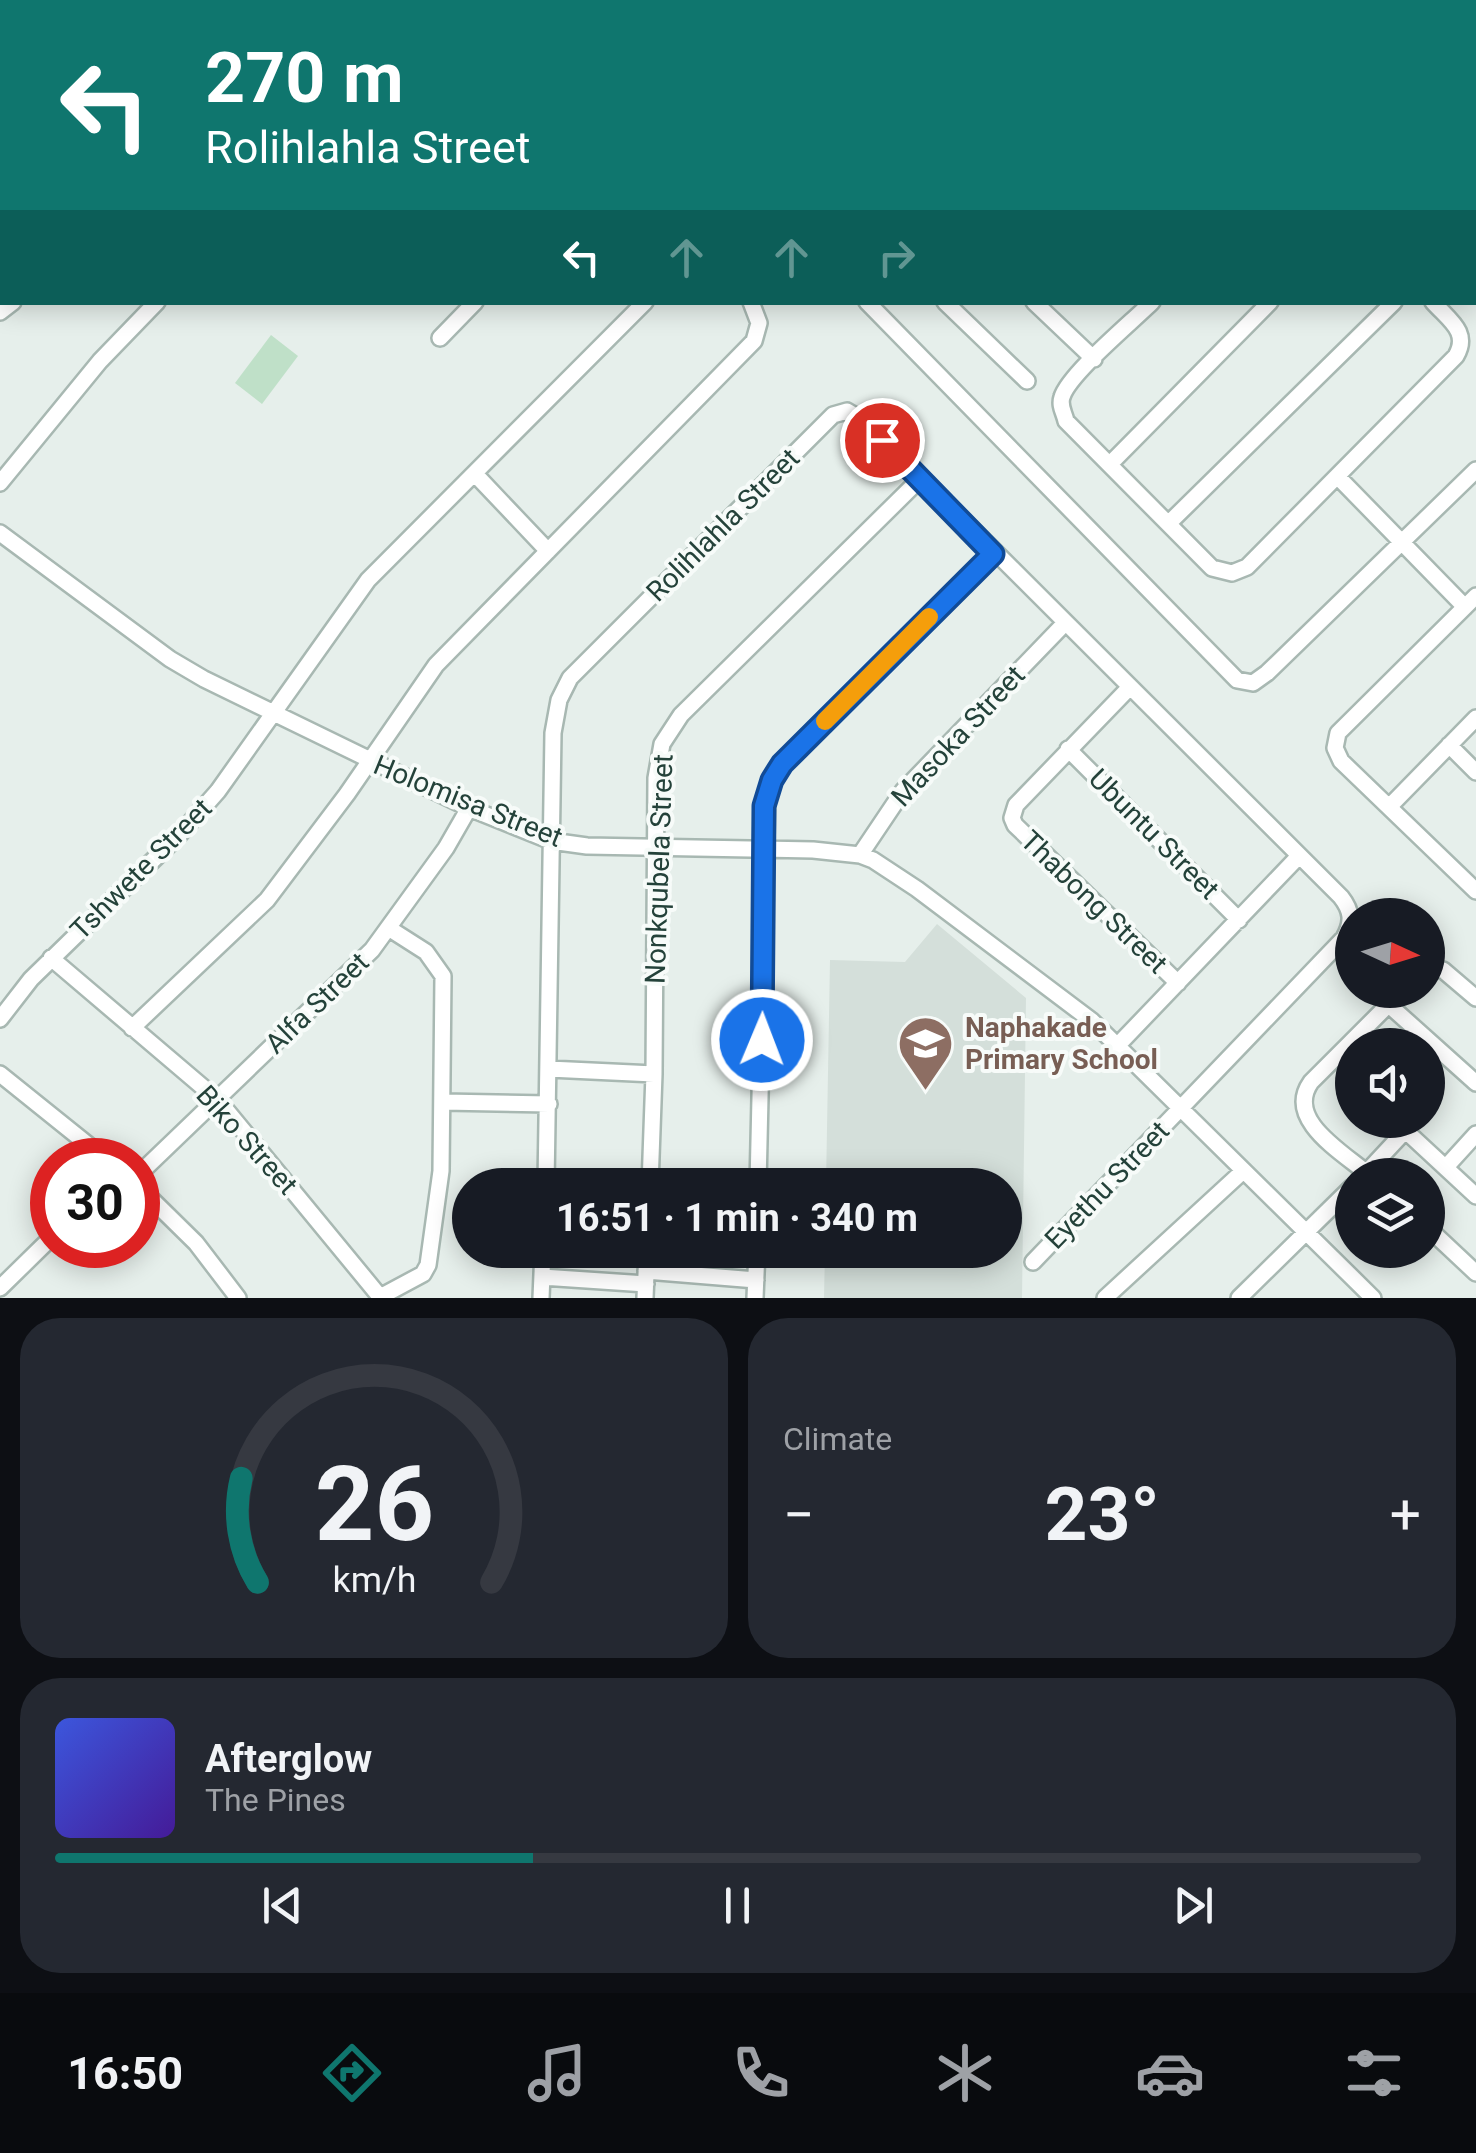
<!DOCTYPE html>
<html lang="en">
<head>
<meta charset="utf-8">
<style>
  :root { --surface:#171b24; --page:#242831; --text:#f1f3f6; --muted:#9ea1a6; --line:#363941; --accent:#0f766e }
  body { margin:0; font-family:Roboto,sans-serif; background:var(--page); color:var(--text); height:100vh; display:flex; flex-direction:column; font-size:38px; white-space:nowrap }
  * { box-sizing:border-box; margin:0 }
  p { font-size:32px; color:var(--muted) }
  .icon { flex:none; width:55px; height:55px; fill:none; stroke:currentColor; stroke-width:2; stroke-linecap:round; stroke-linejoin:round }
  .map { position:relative; height:1298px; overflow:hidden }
  .drawer { display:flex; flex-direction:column; gap:20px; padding:20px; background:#0d0f14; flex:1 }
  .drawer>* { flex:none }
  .hud { position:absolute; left:0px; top:0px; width:1478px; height:305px; box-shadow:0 5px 25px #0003; background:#0f766e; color:#fff; overflow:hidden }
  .needle { width:65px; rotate:94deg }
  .fabs { position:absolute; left:1335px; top:898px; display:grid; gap:20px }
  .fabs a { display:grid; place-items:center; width:110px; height:110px; border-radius:50%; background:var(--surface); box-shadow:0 5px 25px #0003; font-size:50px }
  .speed { position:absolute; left:30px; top:1138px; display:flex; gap:20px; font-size:50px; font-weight:700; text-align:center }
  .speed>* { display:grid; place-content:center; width:130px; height:130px; border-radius:50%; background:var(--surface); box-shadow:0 5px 25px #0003; line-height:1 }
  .speed .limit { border:15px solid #d22; background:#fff; color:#111 }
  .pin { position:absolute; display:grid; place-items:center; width:85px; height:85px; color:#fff; margin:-42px; border:5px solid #fff; border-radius:50%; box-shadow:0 2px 10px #0007 }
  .me { position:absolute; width:110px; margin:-55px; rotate:1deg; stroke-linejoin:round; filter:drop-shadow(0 0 8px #0008) }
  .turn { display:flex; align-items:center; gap:35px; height:210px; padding:0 40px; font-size:45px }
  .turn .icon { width:130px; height:130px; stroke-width:2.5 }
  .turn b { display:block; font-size:70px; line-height:85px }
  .lanes { display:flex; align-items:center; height:95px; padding:0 40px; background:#0003; justify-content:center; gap:50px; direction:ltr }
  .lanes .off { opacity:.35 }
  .big { font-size:75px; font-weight:700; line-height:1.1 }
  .drawer .card { flex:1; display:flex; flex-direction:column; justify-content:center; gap:15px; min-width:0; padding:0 35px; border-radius:40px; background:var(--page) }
  .drawer .dial { align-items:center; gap:0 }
  .dial svg { height:260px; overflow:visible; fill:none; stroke:var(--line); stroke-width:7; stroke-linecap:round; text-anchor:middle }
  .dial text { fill:var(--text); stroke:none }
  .song { display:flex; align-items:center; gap:30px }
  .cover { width:120px; height:120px; border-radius:15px; background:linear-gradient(135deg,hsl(230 70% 55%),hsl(260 70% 35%)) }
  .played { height:10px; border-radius:5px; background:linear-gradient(90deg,var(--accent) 35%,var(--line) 35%) }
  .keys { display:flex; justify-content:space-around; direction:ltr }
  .heat { display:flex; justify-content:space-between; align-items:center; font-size:55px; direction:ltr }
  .drawer .tiles { flex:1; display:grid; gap:20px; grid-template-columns:1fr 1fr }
  .card:last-child { grid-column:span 2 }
  .trip { position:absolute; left:452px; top:1168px; width:570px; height:100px; border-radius:50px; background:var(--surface); box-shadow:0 5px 25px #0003; font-weight:700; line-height:100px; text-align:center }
  .tabs { display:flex; height:160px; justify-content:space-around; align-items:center; background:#090b0e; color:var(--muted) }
  .tabs .icon { width:70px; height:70px }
  .tabs .selected { color:var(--accent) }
  .tabs b { font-size:45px; color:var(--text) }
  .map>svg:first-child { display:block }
  .built { fill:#d4dfda }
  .green { fill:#bfe0c8 }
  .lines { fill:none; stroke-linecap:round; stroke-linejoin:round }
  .minor-casing { stroke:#a8b8b2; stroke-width:20 }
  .minor { stroke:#fff; stroke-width:15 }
  .route-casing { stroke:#114b97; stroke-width:25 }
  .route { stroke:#1a73e8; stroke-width:18 }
  .slow { stroke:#f59e0b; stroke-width:18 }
  .labels { text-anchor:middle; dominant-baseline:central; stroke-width:8; stroke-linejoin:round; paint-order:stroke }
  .street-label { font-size:28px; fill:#24423a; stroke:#f7fbf9 }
  .education-label { font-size:28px; font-weight:bold; fill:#785e54; stroke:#f7fbf9; text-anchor:start }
</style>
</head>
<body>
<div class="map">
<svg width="1476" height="1298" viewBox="0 0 1476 1298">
  <rect width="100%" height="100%" fill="#e6efeb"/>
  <path class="built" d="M937,924L1026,998L1022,1298H824L825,1250H1005V1185H826L830,960L905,962Z"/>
  <path class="green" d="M271,335L298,356L262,404L235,383Z"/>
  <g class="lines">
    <defs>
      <path id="minor" d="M559,0L561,2
        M641,0L643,2
        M729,0L731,2
        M856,0L859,2
        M1130,0L1133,2
        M1241,0L1243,2
        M1372,0L1374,2
        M28,2L31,0
        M171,2L173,0
        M311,2L314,0
        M454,2L456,0
        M902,2L904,0
        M995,2L997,0
        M1085,2L1088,0
        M0,21L2,23
        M1475,53L1476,52
        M1475,103L1476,104
        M0,169L2,167
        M1475,233L1476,234
        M867,302L1237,680L1253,683L1267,673L1476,470
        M945,302L1027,381
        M1034,302L1094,359
        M1152,302C1132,322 1069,374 1062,397C1059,406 1064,412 1066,421L1212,568L1232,573L1247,567L1456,356C1470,332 1449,320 1433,302
        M0,312L13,302
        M440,338L475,302
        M1110,464L1270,302
        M475,474L548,551
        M1338,477L1465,607
        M0,483L100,361L157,302
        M1169,523L1394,302
        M0,533L170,659L204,679L469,808L551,841L587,846L813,850L860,855L873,860L917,889L1092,1021L1373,1298
        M1476,596L1338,733L1335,748L1341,761L1476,891
        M1130,687L1016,805L1012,818L1015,825L1178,983
        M1449,745L1476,772
        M1068,749L1239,920
        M1389,807L1476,718
        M860,855L903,791L1065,623
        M51,958L218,1100L381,1298
        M1428,969L1443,970L1476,998
        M1389,1005L1476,1083
        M0,1019L31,979L180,834L218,791L368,580L645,302
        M132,1028L267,900L347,794L436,665L754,341L759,323L751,302
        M1117,1046L1299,856
        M549,1069L654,1074
        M0,1074L107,1160
        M443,1102L549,1104
        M1394,1120L1476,1196
        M1446,1167L1476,1134
        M138,1175L372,950L446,848L469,808
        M1364,1175L1405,1131
        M1369,1175C1344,1153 1284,1120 1311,1082L1403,990
        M546,1185L553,733L559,700L570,678L833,415L847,411L864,421L1341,897C1352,911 1353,922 1344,938L1033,1262
        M650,1185L654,1074L656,778L662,744L681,715L920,479
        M758,1185L767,791L782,764L993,553
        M138,1186L196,1243L238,1298
        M1428,1228L1476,1273
        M646,1271L756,1280
        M542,1277L646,1284
        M0,1288L52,1237
        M378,1298L423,1274L428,1265L441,1171L443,976L426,952L390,929
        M541,1298L543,1250
        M645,1298L647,1250
        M755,1298L757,1250
        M1105,1298L1242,1172
        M1239,1298L1352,1187"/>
    </defs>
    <use href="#minor" class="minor-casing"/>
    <use href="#minor" class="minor"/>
  </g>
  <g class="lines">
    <defs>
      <path id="route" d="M762,1040L764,806L772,780L782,764L993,554L882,440"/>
    </defs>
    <use href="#route" class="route-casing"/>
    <use href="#route" class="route"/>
    <path class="slow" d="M825,721L929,617"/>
  </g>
  <defs>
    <symbol id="school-pin" viewBox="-11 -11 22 30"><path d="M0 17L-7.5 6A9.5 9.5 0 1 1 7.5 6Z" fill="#8d6e63" stroke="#f7fbf9"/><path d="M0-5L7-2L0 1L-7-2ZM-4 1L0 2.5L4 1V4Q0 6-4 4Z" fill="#fff"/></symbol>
  </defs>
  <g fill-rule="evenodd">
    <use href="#school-pin" x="894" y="1012" width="63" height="86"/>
  </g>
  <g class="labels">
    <g class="street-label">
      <text transform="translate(723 525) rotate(-45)">Rolihlahla Street</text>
      <text transform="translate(958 736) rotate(-47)">Masoka Street</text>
      <text transform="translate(468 801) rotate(22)">Holomisa Street</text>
      <text transform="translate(1154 834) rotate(45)">Ubuntu Street</text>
      <text transform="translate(141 869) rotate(-45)">Tshwete Street</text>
      <text transform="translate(659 869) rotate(-88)">Nonkqubela Street</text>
      <text transform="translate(1094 902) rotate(44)">Thabong Street</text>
      <text transform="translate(317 1003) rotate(-44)">Alfa Street</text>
      <text transform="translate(247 1140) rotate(48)">Biko Street</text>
      <text transform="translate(1107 1185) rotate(-46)">Eyethu Street</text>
    </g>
    <g class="education-label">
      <text x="965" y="1027">Naphakade<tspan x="965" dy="32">Primary School</tspan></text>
    </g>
  </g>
</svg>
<div class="fabs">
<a><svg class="needle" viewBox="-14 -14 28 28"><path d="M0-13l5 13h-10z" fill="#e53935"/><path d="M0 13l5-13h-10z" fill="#9ea1a6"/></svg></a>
<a><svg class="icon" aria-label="sound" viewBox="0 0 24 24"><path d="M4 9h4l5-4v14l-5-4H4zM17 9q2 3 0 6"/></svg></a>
<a><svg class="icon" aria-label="layers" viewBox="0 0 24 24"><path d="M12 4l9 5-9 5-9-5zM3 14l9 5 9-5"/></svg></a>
</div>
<div class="speed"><div class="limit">30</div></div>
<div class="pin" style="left:882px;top:440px;background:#d93025"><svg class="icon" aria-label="arrive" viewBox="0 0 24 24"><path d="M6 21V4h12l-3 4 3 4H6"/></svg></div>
<svg class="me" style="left:762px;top:1040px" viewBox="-20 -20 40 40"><circle r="17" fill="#1a73e8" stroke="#fff" stroke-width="3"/><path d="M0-11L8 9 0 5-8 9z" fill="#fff"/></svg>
<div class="trip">16:51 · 1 min · 340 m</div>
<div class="hud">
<div class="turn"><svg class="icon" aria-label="left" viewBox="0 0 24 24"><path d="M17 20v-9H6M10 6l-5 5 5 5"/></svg><div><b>270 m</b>Rolihlahla Street</div></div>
<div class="lanes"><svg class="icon" aria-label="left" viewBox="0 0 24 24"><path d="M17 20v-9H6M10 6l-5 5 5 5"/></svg><svg class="icon off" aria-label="ahead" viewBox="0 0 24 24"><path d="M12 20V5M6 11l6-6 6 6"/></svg><svg class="icon off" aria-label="ahead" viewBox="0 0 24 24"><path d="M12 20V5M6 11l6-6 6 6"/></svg><svg class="icon off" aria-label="right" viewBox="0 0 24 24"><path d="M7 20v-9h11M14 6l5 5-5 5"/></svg></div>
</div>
</div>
<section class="drawer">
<div class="tiles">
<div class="card dial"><svg viewBox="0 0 100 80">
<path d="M14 69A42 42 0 1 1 86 69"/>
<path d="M14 69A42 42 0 0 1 9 37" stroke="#0f766e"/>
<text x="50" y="56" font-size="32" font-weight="700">26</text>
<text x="50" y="72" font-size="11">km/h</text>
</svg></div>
<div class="card"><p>Climate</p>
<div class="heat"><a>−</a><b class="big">23°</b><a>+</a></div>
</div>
<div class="card">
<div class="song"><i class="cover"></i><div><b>Afterglow</b><p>The Pines</p></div></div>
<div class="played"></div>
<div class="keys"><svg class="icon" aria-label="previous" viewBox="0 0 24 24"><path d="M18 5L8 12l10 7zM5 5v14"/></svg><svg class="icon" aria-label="pause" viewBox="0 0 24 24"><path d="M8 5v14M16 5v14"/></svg><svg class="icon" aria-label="next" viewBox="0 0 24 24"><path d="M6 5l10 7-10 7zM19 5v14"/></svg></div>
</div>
</div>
</section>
<nav class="tabs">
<b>16:50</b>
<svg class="icon selected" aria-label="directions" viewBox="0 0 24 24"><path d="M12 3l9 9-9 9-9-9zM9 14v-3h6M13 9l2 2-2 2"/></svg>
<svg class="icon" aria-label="music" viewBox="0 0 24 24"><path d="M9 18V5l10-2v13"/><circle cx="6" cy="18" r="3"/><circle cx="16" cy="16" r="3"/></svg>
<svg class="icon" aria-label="phone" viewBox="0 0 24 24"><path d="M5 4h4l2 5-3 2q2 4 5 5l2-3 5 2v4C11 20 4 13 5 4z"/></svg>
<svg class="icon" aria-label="climate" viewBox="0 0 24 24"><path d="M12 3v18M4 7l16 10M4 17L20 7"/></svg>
<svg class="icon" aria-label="car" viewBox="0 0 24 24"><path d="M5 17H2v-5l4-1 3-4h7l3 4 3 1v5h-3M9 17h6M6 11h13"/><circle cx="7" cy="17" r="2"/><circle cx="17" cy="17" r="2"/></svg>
<svg class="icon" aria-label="filters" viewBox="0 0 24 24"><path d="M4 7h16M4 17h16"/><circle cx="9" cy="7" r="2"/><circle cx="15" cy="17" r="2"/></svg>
</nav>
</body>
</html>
